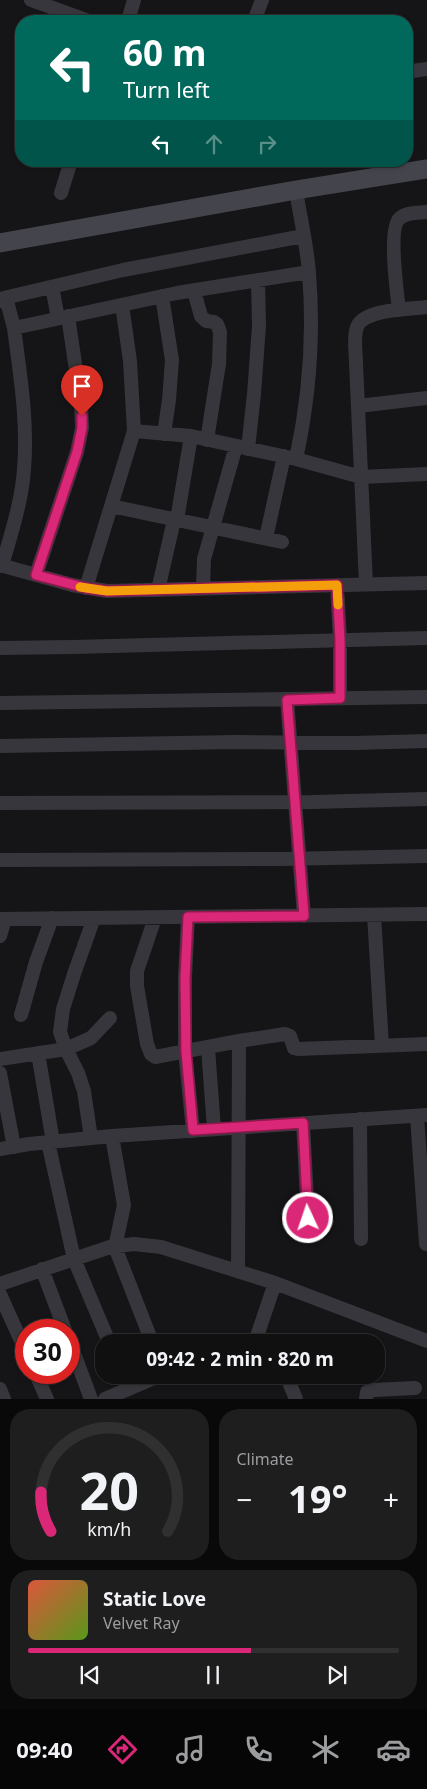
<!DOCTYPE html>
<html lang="en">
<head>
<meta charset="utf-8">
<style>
  :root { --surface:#101011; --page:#1e1e1f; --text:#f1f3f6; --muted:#9c9d9f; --line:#303031; --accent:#db2777 }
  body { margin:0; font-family:"Noto Sans",sans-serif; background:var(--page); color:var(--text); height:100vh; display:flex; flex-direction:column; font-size:19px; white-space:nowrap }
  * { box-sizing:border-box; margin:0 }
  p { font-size:16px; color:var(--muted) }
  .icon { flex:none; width:28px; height:28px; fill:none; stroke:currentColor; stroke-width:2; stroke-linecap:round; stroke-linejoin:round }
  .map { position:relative; height:1399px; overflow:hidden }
  .sheet { display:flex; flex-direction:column; gap:10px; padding:10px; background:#090909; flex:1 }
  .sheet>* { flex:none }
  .guide { position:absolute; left:15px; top:15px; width:398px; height:152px; border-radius:20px; box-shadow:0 1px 4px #0004,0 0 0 1px var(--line); background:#00695c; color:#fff; overflow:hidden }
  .speed { position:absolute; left:15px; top:1319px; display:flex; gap:10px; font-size:25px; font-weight:700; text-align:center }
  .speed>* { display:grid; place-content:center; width:65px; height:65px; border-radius:50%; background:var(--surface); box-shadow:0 1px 4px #0004,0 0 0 1px var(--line); line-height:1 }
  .speed .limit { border:8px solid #d22; background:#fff; color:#111 }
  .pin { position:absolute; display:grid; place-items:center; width:42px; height:42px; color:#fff; margin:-51px -21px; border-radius:50% 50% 50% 0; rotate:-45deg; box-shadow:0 0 5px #0007 }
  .pin .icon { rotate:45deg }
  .me { position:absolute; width:55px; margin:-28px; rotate:357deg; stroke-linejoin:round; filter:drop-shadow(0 0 4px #0008) }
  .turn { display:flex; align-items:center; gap:18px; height:105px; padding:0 25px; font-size:22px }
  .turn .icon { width:65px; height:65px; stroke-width:2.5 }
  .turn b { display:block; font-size:35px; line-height:42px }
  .lanes { display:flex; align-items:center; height:48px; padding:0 25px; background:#0003; justify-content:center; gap:25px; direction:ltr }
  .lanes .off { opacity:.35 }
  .big { font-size:38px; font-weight:700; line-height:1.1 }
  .sheet .widget { flex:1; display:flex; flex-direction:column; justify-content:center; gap:8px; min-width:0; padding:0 18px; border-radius:20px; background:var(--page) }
  .sheet .dial { align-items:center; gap:0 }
  .dial svg { height:130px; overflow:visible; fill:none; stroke:var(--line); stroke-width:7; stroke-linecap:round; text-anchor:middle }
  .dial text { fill:var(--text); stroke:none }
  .song { display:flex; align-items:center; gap:15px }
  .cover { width:60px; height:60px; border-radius:8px; background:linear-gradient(135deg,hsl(10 70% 55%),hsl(90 70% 35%)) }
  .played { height:5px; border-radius:2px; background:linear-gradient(90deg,var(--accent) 60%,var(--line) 60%) }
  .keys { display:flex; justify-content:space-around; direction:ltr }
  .heat { display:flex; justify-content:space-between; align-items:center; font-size:28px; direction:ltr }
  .sheet .tiles { flex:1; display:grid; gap:10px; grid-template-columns:1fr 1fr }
  .widget:last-child { grid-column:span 2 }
  .trip { position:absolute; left:95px; top:1334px; width:290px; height:50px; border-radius:20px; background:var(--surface); box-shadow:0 1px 4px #0004,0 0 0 1px var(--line); font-weight:700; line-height:50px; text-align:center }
  .tabs { display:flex; height:80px; justify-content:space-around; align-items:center; background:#060607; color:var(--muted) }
  .tabs .icon { width:35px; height:35px }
  .tabs .current { color:var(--accent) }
  .tabs b { font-size:22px; color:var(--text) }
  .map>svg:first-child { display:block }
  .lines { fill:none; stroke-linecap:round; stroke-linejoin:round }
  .street { stroke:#36363c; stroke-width:14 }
  .secondary { stroke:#44454c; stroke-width:19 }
  .route-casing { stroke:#8e194d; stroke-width:12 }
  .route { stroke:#db2777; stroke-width:9 }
  .slow { stroke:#f59e0b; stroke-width:9 }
</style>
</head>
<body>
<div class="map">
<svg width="427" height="1399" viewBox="0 0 427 1399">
  <rect width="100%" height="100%" fill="#151517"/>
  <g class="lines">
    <path class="street" d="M31,0L89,21
      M128,21L134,0
      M254,21L262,0
      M406,72L427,69
      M296,190C300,217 307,245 309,273C314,334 309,399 296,459L361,477L427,474
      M61,193L71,161
      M52,287L58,318
      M194,291L201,316L206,321L214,322L217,324L220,332L219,364L207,440
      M162,296L172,360L169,400L164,434
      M0,299L8,305L14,328L177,293L309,272
      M0,299L123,270L303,236
      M122,305L130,361L134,431L191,436L296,459
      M399,310C397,293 388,227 400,218C407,212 419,213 427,212
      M358,406L427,398
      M248,449L254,394L259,326L258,280
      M111,506L282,542
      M266,538L284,456
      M0,565L72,585L107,591L427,583
      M2,566C11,534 22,501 24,469C28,422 20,374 14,328
      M36,575L77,452L82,428L81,404L68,316
      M366,584L356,363C356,352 353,338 357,327C364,309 410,309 427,307
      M337,585L340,640V698
      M86,588L134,431
      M203,589L204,559L236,446
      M158,590L174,520L178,514L191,436
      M0,648L73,647L427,638
      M287,699L304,916
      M0,703L427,697
      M0,746L237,742L355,743L427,741
      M0,803L312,802L427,799
      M0,860L283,859L427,856
      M374,915L382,1046
      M188,917L185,978V1051L193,1131
      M155,918L137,971V986L147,1044L151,1054L155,1057L239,1041
      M0,919L427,914
      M0,936L5,919
      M21,1015L36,962L52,918
      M208,1048L214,1129
      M38,1053L53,1142
      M0,1059L66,1049L91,1038L110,1018
      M0,1073L14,1147
      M417,1116L426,1244
      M360,1119L361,1239
      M303,1123L309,1237
      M112,1136L124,1205L115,1247L152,1342
      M91,1138L84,1091L78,1073L66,1049L60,1032L63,1009L74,974L94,918
      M48,1142L74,1259L109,1342
      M0,1149L29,1144L112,1136L427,1115
      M42,1269L65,1330
      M238,1271L239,1041L285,1034L290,1036L294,1048L298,1049L427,1044
      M0,1284L110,1247L134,1244L161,1247L275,1283L427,1341
      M0,1294L26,1352
      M69,1340L91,1399
      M255,1342L275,1283
      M35,1372L47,1399
      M122,1375L128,1389
      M286,1375L296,1399
      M0,1389L4,1399
      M105,1399L161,1375
      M366,1399L367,1392L374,1390L415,1388"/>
    <path class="secondary" d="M0,243L296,190L427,169"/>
  </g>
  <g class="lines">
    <defs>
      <path id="route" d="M82,416V428L77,452L36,575L86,588L107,591L337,585L340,640V698L287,700L304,916L188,917L185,978L186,1051L193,1130L303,1123L308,1218"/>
    </defs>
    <use href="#route" class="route-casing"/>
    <use href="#route" class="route"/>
    <path class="slow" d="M80,587L107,591L337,585L338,605"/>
  </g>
</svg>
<div class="speed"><div class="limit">30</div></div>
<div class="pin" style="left:82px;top:416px;background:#d93025"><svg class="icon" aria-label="arrive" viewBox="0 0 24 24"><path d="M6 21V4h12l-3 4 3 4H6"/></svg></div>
<svg class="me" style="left:308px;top:1218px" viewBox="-20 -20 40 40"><circle r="17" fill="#db2777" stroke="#fff" stroke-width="3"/><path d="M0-11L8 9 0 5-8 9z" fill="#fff"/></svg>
<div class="trip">09:42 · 2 min · 820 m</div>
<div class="guide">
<div class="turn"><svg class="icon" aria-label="left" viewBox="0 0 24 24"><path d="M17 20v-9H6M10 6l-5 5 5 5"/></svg><div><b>60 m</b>Turn left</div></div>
<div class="lanes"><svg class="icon" aria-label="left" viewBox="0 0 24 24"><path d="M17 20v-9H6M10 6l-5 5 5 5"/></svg><svg class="icon off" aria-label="ahead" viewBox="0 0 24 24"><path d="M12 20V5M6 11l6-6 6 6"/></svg><svg class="icon off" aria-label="right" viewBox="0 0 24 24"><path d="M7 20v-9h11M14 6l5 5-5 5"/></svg></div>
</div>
</div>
<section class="sheet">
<div class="tiles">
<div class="widget dial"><svg viewBox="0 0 100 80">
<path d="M14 69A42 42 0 1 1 86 69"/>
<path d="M14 69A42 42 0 0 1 8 45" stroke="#db2777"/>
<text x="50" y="56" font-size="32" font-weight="700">20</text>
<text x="50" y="72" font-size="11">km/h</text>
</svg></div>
<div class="widget"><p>Climate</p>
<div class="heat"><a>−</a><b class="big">19°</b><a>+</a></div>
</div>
<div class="widget">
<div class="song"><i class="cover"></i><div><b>Static Love</b><p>Velvet Ray</p></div></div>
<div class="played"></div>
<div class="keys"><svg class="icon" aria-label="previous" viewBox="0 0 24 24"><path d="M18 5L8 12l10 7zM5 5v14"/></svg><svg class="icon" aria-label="pause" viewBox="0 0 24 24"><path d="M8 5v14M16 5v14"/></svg><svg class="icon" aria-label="next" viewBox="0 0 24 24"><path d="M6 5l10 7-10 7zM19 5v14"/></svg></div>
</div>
</div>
</section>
<nav class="tabs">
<b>09:40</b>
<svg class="icon current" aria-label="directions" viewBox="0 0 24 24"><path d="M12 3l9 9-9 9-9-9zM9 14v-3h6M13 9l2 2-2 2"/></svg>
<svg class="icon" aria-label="music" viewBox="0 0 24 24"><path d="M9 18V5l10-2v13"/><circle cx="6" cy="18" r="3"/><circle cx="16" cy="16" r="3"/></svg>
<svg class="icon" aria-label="phone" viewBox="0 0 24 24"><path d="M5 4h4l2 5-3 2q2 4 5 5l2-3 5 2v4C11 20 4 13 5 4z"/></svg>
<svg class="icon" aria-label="climate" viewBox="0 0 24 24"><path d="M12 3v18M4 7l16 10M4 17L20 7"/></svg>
<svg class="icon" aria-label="car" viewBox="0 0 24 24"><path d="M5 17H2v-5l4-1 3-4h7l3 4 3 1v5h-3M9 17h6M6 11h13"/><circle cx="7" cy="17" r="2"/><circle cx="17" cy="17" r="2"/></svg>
</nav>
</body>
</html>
